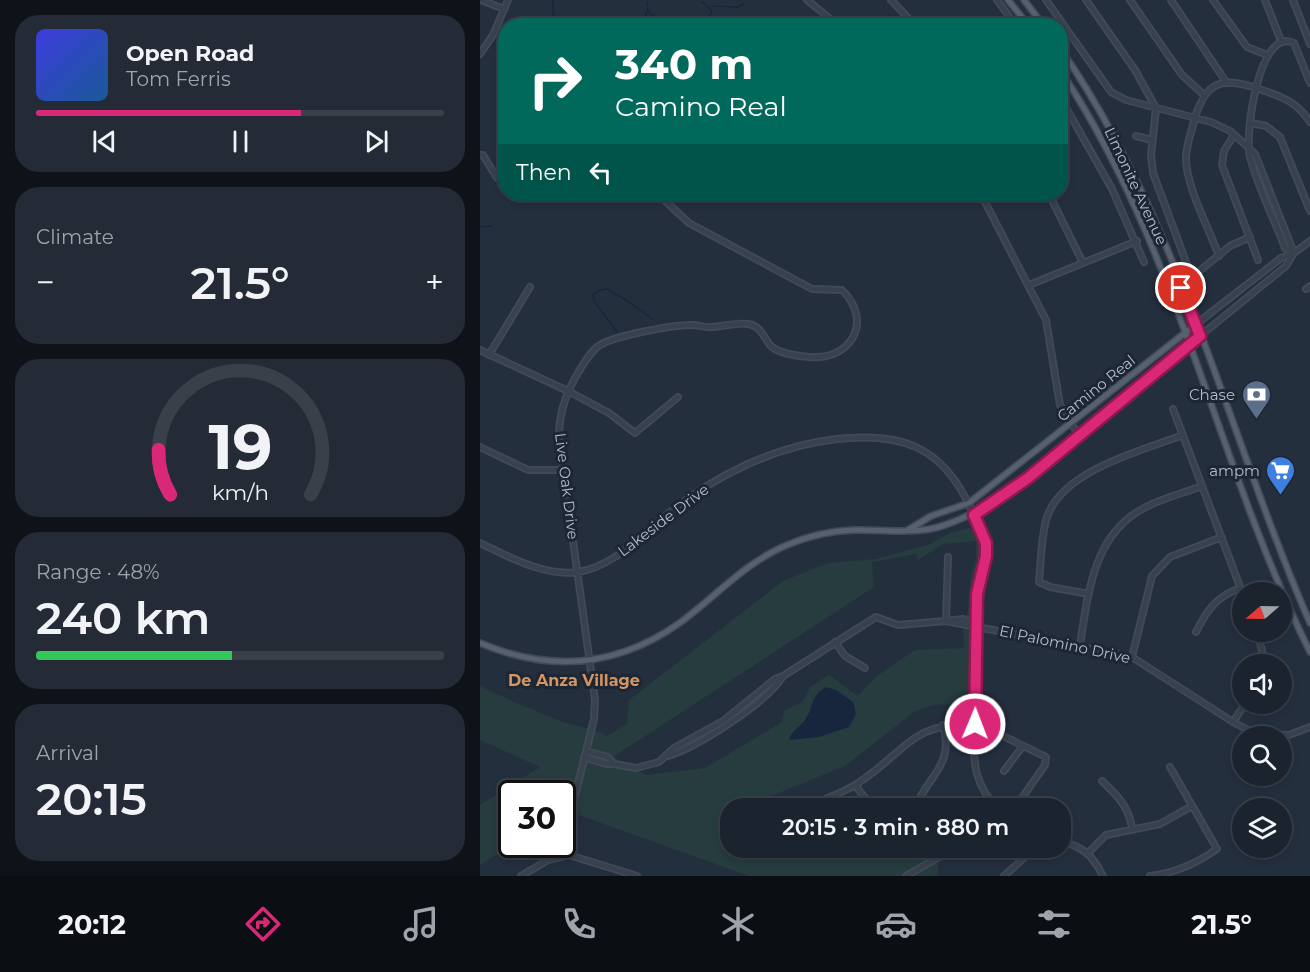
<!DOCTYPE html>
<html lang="en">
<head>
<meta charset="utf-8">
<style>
  :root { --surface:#1b232e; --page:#242b36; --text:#f1f3f6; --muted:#a0a4aa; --line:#39404a; --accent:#db2777 }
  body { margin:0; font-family:Montserrat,sans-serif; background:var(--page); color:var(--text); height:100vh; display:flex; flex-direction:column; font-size:22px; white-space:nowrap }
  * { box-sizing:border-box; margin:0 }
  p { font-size:20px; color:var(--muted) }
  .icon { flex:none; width:33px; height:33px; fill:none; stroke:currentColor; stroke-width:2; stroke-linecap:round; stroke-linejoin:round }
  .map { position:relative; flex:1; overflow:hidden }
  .side { display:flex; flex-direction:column; gap:15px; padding:15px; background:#0f1319; width:480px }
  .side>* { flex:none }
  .hud { position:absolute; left:18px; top:18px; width:570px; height:183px; border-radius:24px; box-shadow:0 3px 9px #0003,0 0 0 2px var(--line); background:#00695c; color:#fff; overflow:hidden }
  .needle { width:39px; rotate:250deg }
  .tools { position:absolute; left:752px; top:582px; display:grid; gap:12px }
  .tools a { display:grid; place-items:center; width:60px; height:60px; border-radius:50%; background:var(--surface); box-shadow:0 3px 9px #0003,0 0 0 2px var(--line); font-size:30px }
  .speed { position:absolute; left:18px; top:780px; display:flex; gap:12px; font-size:30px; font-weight:700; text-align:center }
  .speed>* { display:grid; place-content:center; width:78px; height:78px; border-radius:50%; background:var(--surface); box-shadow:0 3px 9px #0003,0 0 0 2px var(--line); line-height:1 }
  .speed .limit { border:3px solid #111; border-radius:9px; background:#fff; color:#111 }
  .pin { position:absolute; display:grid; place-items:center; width:51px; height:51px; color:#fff; margin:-26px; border:3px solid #fff; border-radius:50%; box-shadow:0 2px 6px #0007 }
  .me { position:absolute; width:66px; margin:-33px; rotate:1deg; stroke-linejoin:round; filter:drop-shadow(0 0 4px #0008) }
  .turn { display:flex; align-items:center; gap:21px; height:126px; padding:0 18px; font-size:27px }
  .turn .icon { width:78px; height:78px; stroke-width:2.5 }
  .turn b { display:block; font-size:42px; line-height:51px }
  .then { display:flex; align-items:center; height:57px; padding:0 18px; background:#0003; gap:12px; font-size:22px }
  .big { font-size:45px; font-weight:600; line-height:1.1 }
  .side .tile { flex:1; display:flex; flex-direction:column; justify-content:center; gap:9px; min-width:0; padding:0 21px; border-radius:24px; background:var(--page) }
  .side .dial { align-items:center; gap:0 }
  .dial svg { height:156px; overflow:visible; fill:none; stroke:var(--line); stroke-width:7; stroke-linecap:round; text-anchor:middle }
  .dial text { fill:var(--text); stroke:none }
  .song { display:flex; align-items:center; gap:18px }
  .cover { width:72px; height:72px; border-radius:9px; background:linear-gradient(135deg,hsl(240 70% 55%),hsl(210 70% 35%)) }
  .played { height:6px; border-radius:3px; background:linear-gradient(90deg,var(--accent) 65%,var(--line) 65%) }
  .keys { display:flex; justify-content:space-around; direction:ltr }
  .heat { display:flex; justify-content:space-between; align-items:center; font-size:33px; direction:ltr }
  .charge { height:9px; border-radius:4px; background:linear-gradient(90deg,#34c759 48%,var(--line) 0) }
  .trip { position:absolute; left:240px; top:798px; width:351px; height:60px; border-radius:24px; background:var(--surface); box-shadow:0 3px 9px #0003,0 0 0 2px var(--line); font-weight:600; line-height:60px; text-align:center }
  .dock { display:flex; height:96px; justify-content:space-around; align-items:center; background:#0b0e12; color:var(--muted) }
  .dock .icon { width:42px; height:42px }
  .dock .active { color:var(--accent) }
  .dock b { font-size:27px; color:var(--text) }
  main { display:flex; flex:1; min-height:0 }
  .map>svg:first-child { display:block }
  .green { fill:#263c3f; fill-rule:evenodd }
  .water { fill:#17263c }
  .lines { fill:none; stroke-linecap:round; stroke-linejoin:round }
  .stream { stroke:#17263c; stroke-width:1.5 }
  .minor-casing { stroke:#414a57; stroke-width:8 }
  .major-casing { stroke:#414a57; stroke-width:8 }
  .minor { stroke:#38414e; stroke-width:4.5 }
  .major { stroke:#56606e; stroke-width:5 }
  .route-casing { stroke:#8e194d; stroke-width:15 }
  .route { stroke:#db2777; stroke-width:10 }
  .labels { text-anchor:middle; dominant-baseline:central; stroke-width:6; stroke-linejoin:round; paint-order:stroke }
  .street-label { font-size:15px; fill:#b4bcc9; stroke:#1d2633 }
  .poi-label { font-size:15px; fill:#b4bcc9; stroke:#1d2633; text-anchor:end }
  .neighbourhood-label { font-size:16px; font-weight:bold; fill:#d59563; stroke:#1d2633 }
</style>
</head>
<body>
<main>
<section class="side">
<div class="tile">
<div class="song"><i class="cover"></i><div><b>Open Road</b><p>Tom Ferris</p></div></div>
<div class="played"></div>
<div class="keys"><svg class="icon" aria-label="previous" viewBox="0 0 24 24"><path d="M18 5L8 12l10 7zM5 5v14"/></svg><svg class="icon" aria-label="pause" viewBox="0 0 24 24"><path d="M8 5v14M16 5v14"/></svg><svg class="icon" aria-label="next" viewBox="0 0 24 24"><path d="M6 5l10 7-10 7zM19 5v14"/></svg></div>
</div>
<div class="tile"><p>Climate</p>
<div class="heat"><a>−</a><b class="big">21.5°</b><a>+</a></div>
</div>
<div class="tile dial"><svg viewBox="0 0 100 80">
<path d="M14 69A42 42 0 1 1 86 69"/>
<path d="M14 69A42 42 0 0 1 8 46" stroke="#db2777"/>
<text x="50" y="56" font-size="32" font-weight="700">19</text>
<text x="50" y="72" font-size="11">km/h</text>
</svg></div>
<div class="tile"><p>Range · 48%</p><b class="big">240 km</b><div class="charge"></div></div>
<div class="tile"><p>Arrival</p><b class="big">20:15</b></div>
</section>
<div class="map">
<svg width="830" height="876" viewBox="0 0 830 876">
  <rect width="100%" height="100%" fill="#242f3e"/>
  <path class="green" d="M490,528L501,538L500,560L493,577L489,703L453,705L434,712L365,766L289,797L282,808H250V848H444L458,851V876H269L99,815L83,817L82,794H32V845L0,865V805L60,767L0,740V686C27,699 55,711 83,722C97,727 115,728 127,736L147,724L149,700L303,581L348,563L396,559L448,545L472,532ZM496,541V559L491,574L488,611L483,628L484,648L435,650L397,676L378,696L349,675L330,687L323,701L304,711L302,722L225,768L166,775L133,757L394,587L392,562L436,554L438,560L463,544Z"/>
  <path class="water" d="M346,687L356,690L373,702L376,714L369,727L339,737L309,740C312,730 319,728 325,720C334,707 330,696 346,687Z"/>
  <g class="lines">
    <path class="stream" d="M73,0V14L80,26
      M167,2L168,10L165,14L175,26
      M222,2L232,11L227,20
      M232,6L257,7L264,4
      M168,10L170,14L194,26
      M49,23L51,20L64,26
      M69,26L76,23
      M0,227L11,226
      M137,332L114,301L113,295C116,292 122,289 126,289C132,290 167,314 172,319"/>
    <defs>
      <path id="minor" d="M1,0L24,9
        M327,0L359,26
        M411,0L436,26
        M517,0L536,26
        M566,0L631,92L646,100L731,122L750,131L769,148L775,154L814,253
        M606,0L655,70L676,108L671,155L673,173L709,270L712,274L717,273L750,246L770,237
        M650,0L702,75L724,95
        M691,0L746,82
        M733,0L767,47L787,55
        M785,0L801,41
        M813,0L830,44
        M0,54L13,35L28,0
        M580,97L632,189L664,262
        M771,123L786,126L800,137L830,211
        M754,135L744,151L742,165L778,260
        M656,136L672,140
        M0,155H3L17,178L26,182
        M64,194L73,196L100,194
        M569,194L603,263
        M505,202L566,320L580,405L599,436
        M813,253L805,248C794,218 778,188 770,157C764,137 779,25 814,43L830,83
        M739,256C729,228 705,185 706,156C707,146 710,135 713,125C724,81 741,75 782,90C803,97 818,103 830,122
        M549,285L657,241
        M826,289L830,286
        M715,325L801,258L814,253L830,241
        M720,336L806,266L814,253
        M0,350L88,391L129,413L155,433L198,397
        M9,355L50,287
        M693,409L762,592
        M0,447L48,470H83
        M0,543C29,557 65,577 99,572C136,565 161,535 189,513C237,474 296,446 357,439C421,432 462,446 490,507C496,518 504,531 506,544C507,560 499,573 497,588C494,624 496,661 495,697C495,722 491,750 497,774C501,788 508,799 518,808
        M609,594L570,587L559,582C561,563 561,535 567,517C583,470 661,451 703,435
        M496,625L483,619L466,621L652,657L753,722L776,734L809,735L830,727
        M716,632C727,610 736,597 760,588
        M777,632L783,654V664
        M355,642L365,656L385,668
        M600,645C608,594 613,533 666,507C683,498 704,493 722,486
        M652,657L672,576L690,557L742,537
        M753,722L765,704
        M523,736L566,757L565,765L535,808
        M188,756C216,748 288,702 303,676
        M104,757L126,764H134L128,757L106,751
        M134,764L156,768L179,762L194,748L243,721L295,679L303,676L396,617L418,625L466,621L468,557
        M524,771L542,747
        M622,781C637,795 649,807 652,828
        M375,785L393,808
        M323,808C341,800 362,794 378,783C426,752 431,722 495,724
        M435,808C447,776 475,766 463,725
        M580,841C603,846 613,856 623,876
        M608,853L626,835L680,824L712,806
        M89,855L92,808L114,719L115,700L79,439C79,415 84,399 95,378C101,368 110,351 120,345C134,336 196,324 213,325C219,325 225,328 231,327C243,327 256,322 268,324C281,326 283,336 290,345C298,354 317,356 329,357C371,361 394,321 362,290L332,289L209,223L178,194
        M41,876L68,860L89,855L157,876
        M426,876L459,857L486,848
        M524,876L555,848
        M670,876C696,873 716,864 737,849L690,767"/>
      <path id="major" d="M528,0L549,26
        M544,0L564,26
        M580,48C700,221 747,432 830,623
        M580,70C699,248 736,463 830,652
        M428,530L451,516L489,503L715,325
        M0,643C71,673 138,667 201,622C236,596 266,562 307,545C328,536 350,531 373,530C402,529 434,535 462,526C511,510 548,478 587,445C631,409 674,371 720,336"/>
    </defs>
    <use href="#minor" class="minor-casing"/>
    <use href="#major" class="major-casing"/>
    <use href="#minor" class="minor"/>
    <use href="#major" class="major"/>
  </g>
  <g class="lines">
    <defs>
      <path id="route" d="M495,724L497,594L506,556V543L494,515L548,478L720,336L701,288"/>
    </defs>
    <use href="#route" class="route-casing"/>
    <use href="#route" class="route"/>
  </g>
  <defs>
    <symbol id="bank-pin" viewBox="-11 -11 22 30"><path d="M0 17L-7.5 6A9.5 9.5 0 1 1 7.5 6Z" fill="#5c6f8a" stroke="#1d2633"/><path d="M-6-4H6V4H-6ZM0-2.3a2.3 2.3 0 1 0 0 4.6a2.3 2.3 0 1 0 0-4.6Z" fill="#fff"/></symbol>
    <symbol id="supermarket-pin" viewBox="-11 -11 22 30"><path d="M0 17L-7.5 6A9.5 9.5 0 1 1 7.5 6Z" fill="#3f7fe0" stroke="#1d2633"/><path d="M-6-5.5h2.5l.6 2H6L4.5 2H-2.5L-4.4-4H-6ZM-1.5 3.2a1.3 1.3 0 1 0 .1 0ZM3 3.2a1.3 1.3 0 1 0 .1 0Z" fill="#fff"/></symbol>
  </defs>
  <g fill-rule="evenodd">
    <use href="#bank-pin" x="760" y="378" width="33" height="45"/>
    <use href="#supermarket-pin" x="784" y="454" width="33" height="45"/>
  </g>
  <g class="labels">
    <g class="street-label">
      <text transform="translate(656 186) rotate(65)">Limonite Avenue</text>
      <text transform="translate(616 388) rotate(-39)">Camino Real</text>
      <text transform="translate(87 486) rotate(83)">Live Oak Drive</text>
      <text transform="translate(183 520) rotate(-37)">Lakeside Drive</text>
      <text transform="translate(585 644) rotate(12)">El Palomino Drive</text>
    </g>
    <g class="poi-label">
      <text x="755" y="394">Chase</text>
      <text x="780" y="470">ampm</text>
    </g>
    <g class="neighbourhood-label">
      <text x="94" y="680">De Anza Village</text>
    </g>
  </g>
</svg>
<div class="tools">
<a><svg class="needle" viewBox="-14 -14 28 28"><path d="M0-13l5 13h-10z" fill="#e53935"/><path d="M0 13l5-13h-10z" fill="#a0a4aa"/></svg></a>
<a><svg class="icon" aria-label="sound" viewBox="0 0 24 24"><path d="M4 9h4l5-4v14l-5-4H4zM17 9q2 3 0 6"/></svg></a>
<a><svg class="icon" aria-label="search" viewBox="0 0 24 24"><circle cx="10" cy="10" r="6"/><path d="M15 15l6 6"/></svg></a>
<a><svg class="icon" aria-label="layers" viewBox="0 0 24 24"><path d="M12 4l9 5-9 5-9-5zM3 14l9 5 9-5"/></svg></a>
</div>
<div class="speed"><div class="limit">30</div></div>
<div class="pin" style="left:701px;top:288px;background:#d93025"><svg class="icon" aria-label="arrive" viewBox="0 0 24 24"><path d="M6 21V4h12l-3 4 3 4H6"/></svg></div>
<svg class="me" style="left:495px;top:724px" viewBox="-20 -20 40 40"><circle r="17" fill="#db2777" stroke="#fff" stroke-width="3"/><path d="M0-11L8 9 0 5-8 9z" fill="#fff"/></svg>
<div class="trip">20:15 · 3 min · 880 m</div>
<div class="hud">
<div class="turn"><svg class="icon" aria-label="right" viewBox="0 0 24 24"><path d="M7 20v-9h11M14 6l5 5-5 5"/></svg><div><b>340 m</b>Camino Real</div></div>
<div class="then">Then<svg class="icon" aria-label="left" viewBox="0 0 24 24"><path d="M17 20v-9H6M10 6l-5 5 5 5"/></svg></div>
</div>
</div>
</main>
<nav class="dock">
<b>20:12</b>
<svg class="icon active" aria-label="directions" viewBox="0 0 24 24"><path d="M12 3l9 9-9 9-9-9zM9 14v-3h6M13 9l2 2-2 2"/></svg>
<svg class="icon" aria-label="music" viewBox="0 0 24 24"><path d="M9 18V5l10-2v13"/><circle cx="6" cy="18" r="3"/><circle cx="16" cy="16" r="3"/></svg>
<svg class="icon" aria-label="phone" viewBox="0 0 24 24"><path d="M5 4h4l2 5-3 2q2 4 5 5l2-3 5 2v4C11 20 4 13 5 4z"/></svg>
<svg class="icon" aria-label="climate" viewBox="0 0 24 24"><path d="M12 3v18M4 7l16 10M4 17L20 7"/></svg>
<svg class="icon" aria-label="car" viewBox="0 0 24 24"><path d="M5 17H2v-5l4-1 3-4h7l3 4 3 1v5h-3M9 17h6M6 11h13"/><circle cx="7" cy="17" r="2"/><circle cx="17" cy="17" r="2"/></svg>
<svg class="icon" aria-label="filters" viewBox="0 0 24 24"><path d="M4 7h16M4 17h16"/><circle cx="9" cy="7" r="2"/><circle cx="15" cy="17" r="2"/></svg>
<b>21.5°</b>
</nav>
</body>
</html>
